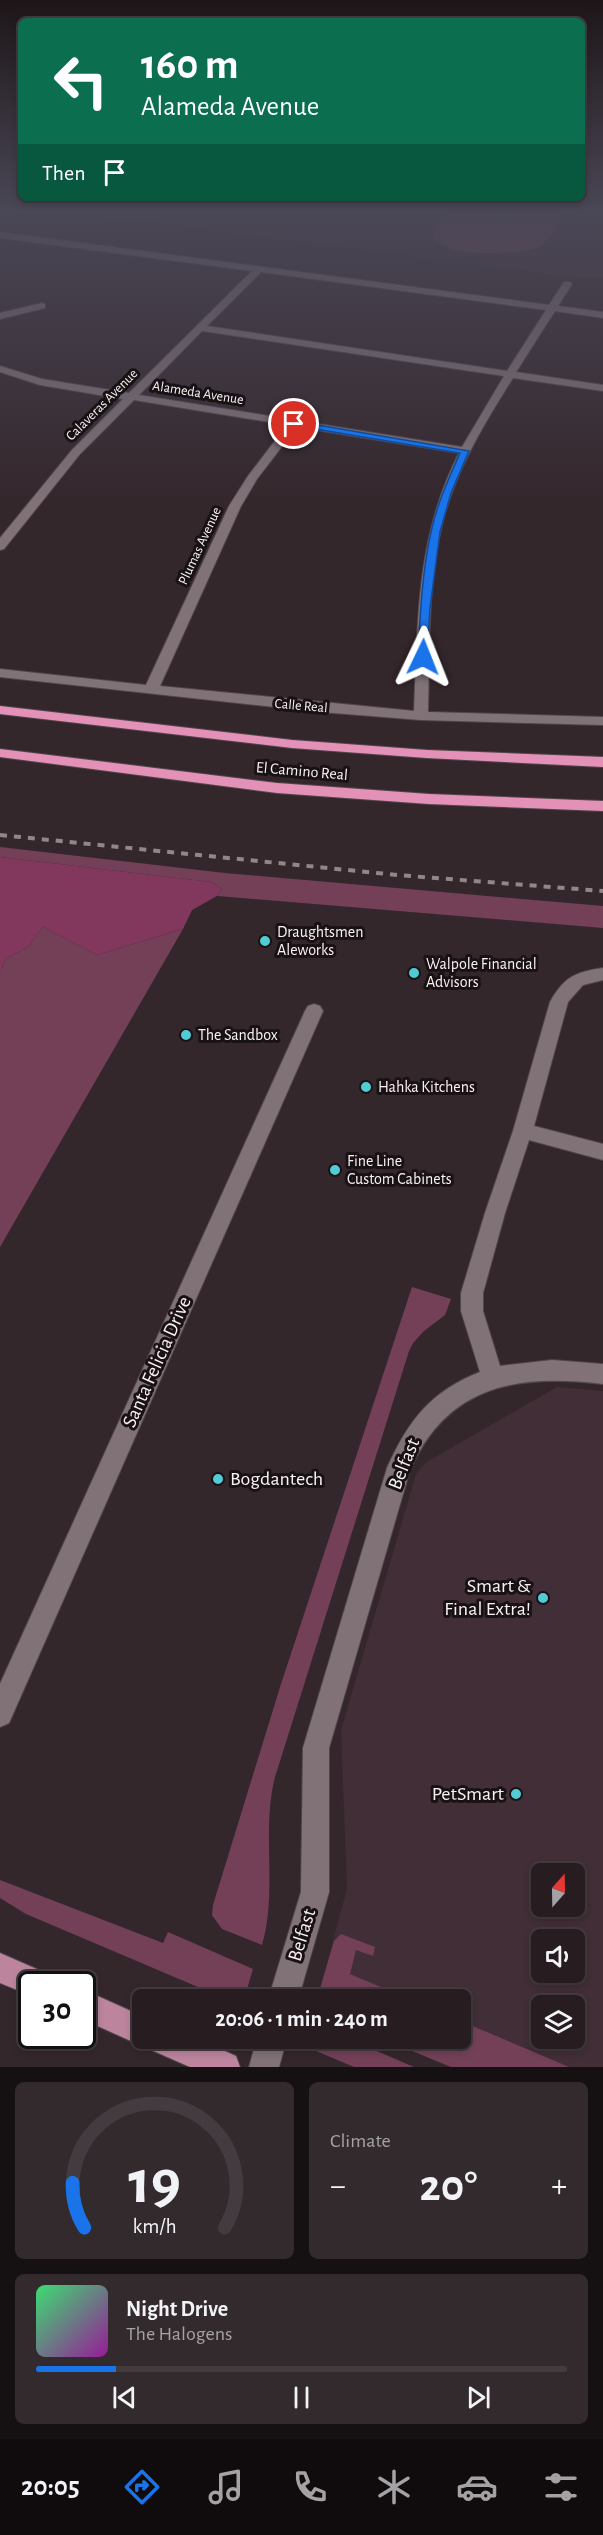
<!DOCTYPE html>
<html lang="en">
<head>
<meta charset="utf-8">
<style>
  :root { --surface:#271d21; --page:#332a2e; --text:#f1f3f6; --muted:#a4a2a5; --line:#433b3f; --accent:#1a73e8 }
  body { margin:0; font-family:"Alegreya Sans",sans-serif; background:var(--page); color:var(--text); height:100vh; display:flex; flex-direction:column; font-size:22px; white-space:nowrap }
  * { box-sizing:border-box; margin:0 }
  p { font-size:20px; color:var(--muted) }
  .icon { flex:none; width:33px; height:33px; fill:none; stroke:currentColor; stroke-width:2; stroke-linecap:round; stroke-linejoin:round }
  .map { position:relative; height:2067px; overflow:hidden }
  .drawer { display:flex; flex-direction:column; gap:15px; padding:15px; background:#151012; flex:1 }
  .drawer>* { flex:none }
  .guide { position:absolute; left:18px; top:18px; width:567px; height:183px; border-radius:9px; box-shadow:0 3px 9px #0003,0 0 0 2px var(--line); background:#0b6e4f; color:#fff; overflow:hidden }
  .needle { width:39px; rotate:20deg }
  .controls { position:absolute; left:531px; top:1863px; display:grid; gap:12px }
  .controls a { display:grid; place-items:center; width:54px; height:54px; border-radius:9px; background:var(--surface); box-shadow:0 3px 9px #0003,0 0 0 2px var(--line); font-size:30px }
  .speed { position:absolute; left:18px; top:1971px; display:flex; gap:12px; font-size:30px; font-weight:700; text-align:center }
  .speed>* { display:grid; place-content:center; width:78px; height:78px; border-radius:50%; background:var(--surface); box-shadow:0 3px 9px #0003,0 0 0 2px var(--line); line-height:1 }
  .speed .limit { border:3px solid #111; border-radius:9px; background:#fff; color:#111 }
  .pin { position:absolute; display:grid; place-items:center; width:51px; height:51px; color:#fff; margin:-26px; border:3px solid #fff; border-radius:50%; box-shadow:0 2px 6px #0007 }
  .me { position:absolute; width:66px; margin:-33px; rotate:2deg; stroke-linejoin:round; filter:drop-shadow(0 0 4px #0008) }
  .turn { display:flex; align-items:center; gap:21px; height:126px; padding:0 24px; font-size:27px }
  .turn .icon { width:78px; height:78px; stroke-width:2.5 }
  .turn b { display:block; font-size:42px; line-height:51px }
  .then { display:flex; align-items:center; height:57px; padding:0 24px; background:#0003; gap:12px; font-size:22px }
  .big { font-size:45px; font-weight:700; line-height:1.1 }
  .drawer .card { flex:1; display:flex; flex-direction:column; justify-content:center; gap:9px; min-width:0; padding:0 21px; border-radius:9px; background:var(--page) }
  .drawer .dial { align-items:center; gap:0 }
  .dial svg { height:156px; overflow:visible; fill:none; stroke:var(--line); stroke-width:7; stroke-linecap:round; text-anchor:middle }
  .dial text { fill:var(--text); stroke:none }
  .song { display:flex; align-items:center; gap:18px }
  .cover { width:72px; height:72px; border-radius:9px; background:linear-gradient(135deg,hsl(140 70% 55%),hsl(300 70% 35%)) }
  .played { height:6px; border-radius:3px; background:linear-gradient(90deg,var(--accent) 15%,var(--line) 15%) }
  .keys { display:flex; justify-content:space-around; direction:ltr }
  .heat { display:flex; justify-content:space-between; align-items:center; font-size:33px; direction:ltr }
  .drawer .tiles { flex:1; display:grid; gap:15px; grid-template-columns:1fr 1fr }
  .card:last-child { grid-column:span 2 }
  .trip { position:absolute; left:132px; top:1989px; width:339px; height:60px; border-radius:9px; background:var(--surface); box-shadow:0 3px 9px #0003,0 0 0 2px var(--line); font-weight:700; line-height:60px; text-align:center }
  .tabs { display:flex; height:96px; justify-content:space-around; align-items:center; background:#100c0d; color:var(--muted) }
  .tabs .icon { width:42px; height:42px }
  .tabs .on { color:var(--accent) }
  .tabs b { font-size:27px; color:var(--text) }
  .map>svg:first-child { display:block }
  .built { fill:#412e36; fill-rule:evenodd }
  .green { fill:#734058 }
  .forest { fill:#81385c }
  .lines { fill:none; stroke-linecap:round; stroke-linejoin:round }
  .minor-casing { stroke:#51464b; stroke-width:2 }
  .major-casing { stroke:#51464b; stroke-width:2 }
  .highway-casing { stroke:#51464b; stroke-width:2 }
  .minor { fill:#817278; fill-rule:evenodd }
  .major { fill:#bc859d; fill-rule:evenodd }
  .highway { fill:#e391b6; fill-rule:evenodd }
  .rail { stroke:#92868b; stroke-width:4; stroke-dasharray:7 7; stroke-linecap:butt }
  .route { fill:#1a73e8; stroke:#114b97; stroke-width:1.5 }
  .poi-dot { fill:#51ccd4; stroke:#181214; stroke-width:2 }
  .labels { text-anchor:middle; dominant-baseline:central; stroke-width:6; stroke-linejoin:round; paint-order:stroke }
  .far-street-label { font-size:14px; fill:#faf1f4; stroke:#181214 }
  .street-label { font-size:16px; fill:#faf1f4; stroke:#181214 }
  .poi-label { font-size:16px; fill:#faf1f4; stroke:#181214; text-anchor:start }
  .near-street-label { font-size:20px; fill:#faf1f4; stroke:#181214 }
  .near-poi-label { font-size:20px; fill:#faf1f4; stroke:#181214; text-anchor:end }
</style>
</head>
<body>
<div class="map">
<svg width="603" height="2067" viewBox="0 0 603 2067">
  <rect width="100%" height="100%" fill="#34272c"/>
  <path class="built" d="M79,213H603V278L591,277L589,279Z
    M557,1387L603,1391V2067H451L383,2039L460,2038V2000H317L347,1889L341,1730L416,1474L425,1463ZM542,1874H574V1906H542ZM542,1940H574V1972H542ZM542,2006H574V2038H542Z"/>
  <path class="green" d="M448,213H565C558,223 551,239 540,246C523,256 430,259 434,231C435,225 444,218 448,213Z
    M0,847L225,873L603,906V928L217,896L222,889L211,882L0,857Z
    M43,927L97,955L183,929L0,1247V974L5,959L28,947Z
    M412,1287L451,1299L445,1315L424,1331L413,1343L409,1351L275,1777C261,1832 278,1890 262,1945L222,1929L212,1915L213,1905L281,1684Z
    M0,1880L163,1943L168,1932L253,1969L247,1989L205,1990L26,1914L0,1898Z
    M341,1934L375,1947L373,1956L356,1950L350,1974L409,1999H317L334,1941Z
    M461,2021L569,2067H451L383,2039L460,2038Z
    M308,2039L351,2040L414,2067H354L309,2048Z"/>
  <path class="forest" d="M0,857L211,882L222,889L217,896L192,910L183,929L97,955L43,927L28,947L5,959L0,974Z"/>
  <g class="lines">
    <defs>
      <path id="minor" d="M0,232L549,305L564,282H570L572,284L558,306L603,312V318L555,311L516,372L603,385V391L513,378C485,422 456,470 443,521C427,583 430,648 428,712L603,717V725L421,720L321,712L0,677V669L146,685L229,506L248,476L287,425L134,400L80,454L4,549L0,550V538L72,450L123,399L40,385L0,372V366L42,379L129,393L252,271L0,238ZM261,272L546,310L507,371L207,326ZM202,331L504,376L462,447L139,395ZM297,427L459,453C416,537 418,620 414,711L160,686L241,506L257,479Z
        M42,303L45,304V308L0,319V313Z
        M603,968V980L583,985L568,1002L534,1126L603,1144V1160L529,1140L505,1213L483,1293V1311L500,1366L552,1360L603,1364V1384C518,1374 448,1384 410,1470L329,1748V1892L298,2000H268L301,1892L303,1748L387,1468C408,1421 431,1391 480,1372L461,1311V1293L485,1213L513,1131L550,1002C564,977 575,972 603,968Z
        M314,1004L320,1006L323,1011L9,1723L0,1727V1684L305,1011L308,1006Z
        M257,2038H287L279,2067H249Z"/>
      <path id="major" d="M0,1953L48,1974L52,1984H32V1996L0,1983Z
        M82,1989L142,2016V2038H196L236,2056L240,2067H190L149,2049L147,2044L142,2046L82,2019Z"/>
      <path id="highway" d="M0,706L292,740L427,750L603,757V767L427,758L292,748L0,714Z
        M0,749L277,783L429,794L603,801V811L429,804L277,793L0,757Z"/>
    </defs>
    <use href="#minor" class="minor-casing"/>
    <use href="#major" class="major-casing"/>
    <use href="#highway" class="highway-casing"/>
    <use href="#minor" class="minor"/>
    <use href="#major" class="major"/>
    <use href="#highway" class="highway"/>
    <path class="rail" d="M0,835L397,875L603,891"/>
  </g>
  <linearGradient id="sky" x2="0" y2="1"><stop stop-color="#1d1518"/><stop offset="0.42" stop-color="#4a4756"/><stop offset="1" stop-color="#4a4756" stop-opacity="0"/></linearGradient>
  <rect width="603" height="502" fill="url(#sky)"/>
  <path class="route" d="M294,421L469,451L451,493L440,532L430,608L427,659L418,657C420,616 422,572 431,532C437,504 449,478 460,453L291,425V422Z"/>
  <g class="poi-dot">
    <circle cx="265" cy="941" r="6"/>
    <circle cx="414" cy="973" r="6"/>
    <circle cx="186" cy="1035" r="6"/>
    <circle cx="366" cy="1087" r="6"/>
    <circle cx="335" cy="1170" r="6"/>
    <circle cx="218" cy="1479" r="6"/>
    <circle cx="543" cy="1598" r="6"/>
    <circle cx="516" cy="1794" r="6"/>
  </g>
  <g class="labels">
    <g class="far-street-label">
      <text transform="translate(198 393) rotate(9)">Alameda Avenue</text>
      <text transform="translate(102 405) rotate(-45)">Calaveras Avenue</text>
      <text transform="translate(200 546) rotate(-65)">Plumas Avenue</text>
      <text transform="translate(301 706) rotate(5)">Calle Real</text>
    </g>
    <g class="street-label">
      <text transform="translate(302 771) rotate(5)">El Camino Real</text>
    </g>
    <g class="poi-label">
      <text x="277" y="932">Draughtsmen<tspan x="277" dy="18">Aleworks</tspan></text>
      <text x="426" y="964">Walpole Financial<tspan x="426" dy="18">Advisors</tspan></text>
      <text x="198" y="1035">The Sandbox</text>
      <text x="378" y="1087">Hahka Kitchens</text>
      <text x="347" y="1161">Fine Line<tspan x="347" dy="18">Custom Cabinets</tspan></text>
    </g>
    <g class="near-street-label">
      <text transform="translate(157 1362) rotate(-66)">Santa Felicia Drive</text>
      <text transform="translate(404 1464) rotate(-68)">Belfast</text>
      <text transform="translate(302 1935) rotate(-73)">Belfast</text>
    </g>
    <g class="near-poi-label">
      <text x="230" y="1479" text-anchor="start">Bogdantech</text>
      <text x="531" y="1586">Smart &amp;<tspan x="531" dy="23">Final Extra!</tspan></text>
      <text x="504" y="1794">PetSmart</text>
    </g>
  </g>
</svg>
<div class="controls">
<a><svg class="needle" viewBox="-14 -14 28 28"><path d="M0-13l5 13h-10z" fill="#e53935"/><path d="M0 13l5-13h-10z" fill="#a4a2a5"/></svg></a>
<a><svg class="icon" aria-label="sound" viewBox="0 0 24 24"><path d="M4 9h4l5-4v14l-5-4H4zM17 9q2 3 0 6"/></svg></a>
<a><svg class="icon" aria-label="layers" viewBox="0 0 24 24"><path d="M12 4l9 5-9 5-9-5zM3 14l9 5 9-5"/></svg></a>
</div>
<div class="speed"><div class="limit">30</div></div>
<div class="pin" style="left:294px;top:424px;background:#d93025"><svg class="icon" aria-label="arrive" viewBox="0 0 24 24"><path d="M6 21V4h12l-3 4 3 4H6"/></svg></div>
<svg class="me" style="left:423px;top:657px" viewBox="-20 -20 40 40"><path d="M0-17L14 15 0 8-14 15z" fill="#1a73e8" stroke="#fff" stroke-width="4"/></svg>
<div class="trip">20:06 · 1 min · 240 m</div>
<div class="guide">
<div class="turn"><svg class="icon" aria-label="left" viewBox="0 0 24 24"><path d="M17 20v-9H6M10 6l-5 5 5 5"/></svg><div><b>160 m</b>Alameda Avenue</div></div>
<div class="then">Then<svg class="icon" aria-label="arrive" viewBox="0 0 24 24"><path d="M6 21V4h12l-3 4 3 4H6"/></svg></div>
</div>
</div>
<section class="drawer">
<div class="tiles">
<div class="card dial"><svg viewBox="0 0 100 80">
<path d="M14 69A42 42 0 1 1 86 69"/>
<path d="M14 69A42 42 0 0 1 8 46" stroke="#1a73e8"/>
<text x="50" y="56" font-size="32" font-weight="700">19</text>
<text x="50" y="72" font-size="11">km/h</text>
</svg></div>
<div class="card"><p>Climate</p>
<div class="heat"><a>−</a><b class="big">20°</b><a>+</a></div>
</div>
<div class="card">
<div class="song"><i class="cover"></i><div><b>Night Drive</b><p>The Halogens</p></div></div>
<div class="played"></div>
<div class="keys"><svg class="icon" aria-label="previous" viewBox="0 0 24 24"><path d="M18 5L8 12l10 7zM5 5v14"/></svg><svg class="icon" aria-label="pause" viewBox="0 0 24 24"><path d="M8 5v14M16 5v14"/></svg><svg class="icon" aria-label="next" viewBox="0 0 24 24"><path d="M6 5l10 7-10 7zM19 5v14"/></svg></div>
</div>
</div>
</section>
<nav class="tabs">
<b>20:05</b>
<svg class="icon on" aria-label="directions" viewBox="0 0 24 24"><path d="M12 3l9 9-9 9-9-9zM9 14v-3h6M13 9l2 2-2 2"/></svg>
<svg class="icon" aria-label="music" viewBox="0 0 24 24"><path d="M9 18V5l10-2v13"/><circle cx="6" cy="18" r="3"/><circle cx="16" cy="16" r="3"/></svg>
<svg class="icon" aria-label="phone" viewBox="0 0 24 24"><path d="M5 4h4l2 5-3 2q2 4 5 5l2-3 5 2v4C11 20 4 13 5 4z"/></svg>
<svg class="icon" aria-label="climate" viewBox="0 0 24 24"><path d="M12 3v18M4 7l16 10M4 17L20 7"/></svg>
<svg class="icon" aria-label="car" viewBox="0 0 24 24"><path d="M5 17H2v-5l4-1 3-4h7l3 4 3 1v5h-3M9 17h6M6 11h13"/><circle cx="7" cy="17" r="2"/><circle cx="17" cy="17" r="2"/></svg>
<svg class="icon" aria-label="filters" viewBox="0 0 24 24"><path d="M4 7h16M4 17h16"/><circle cx="9" cy="7" r="2"/><circle cx="15" cy="17" r="2"/></svg>
</nav>
</body>
</html>
